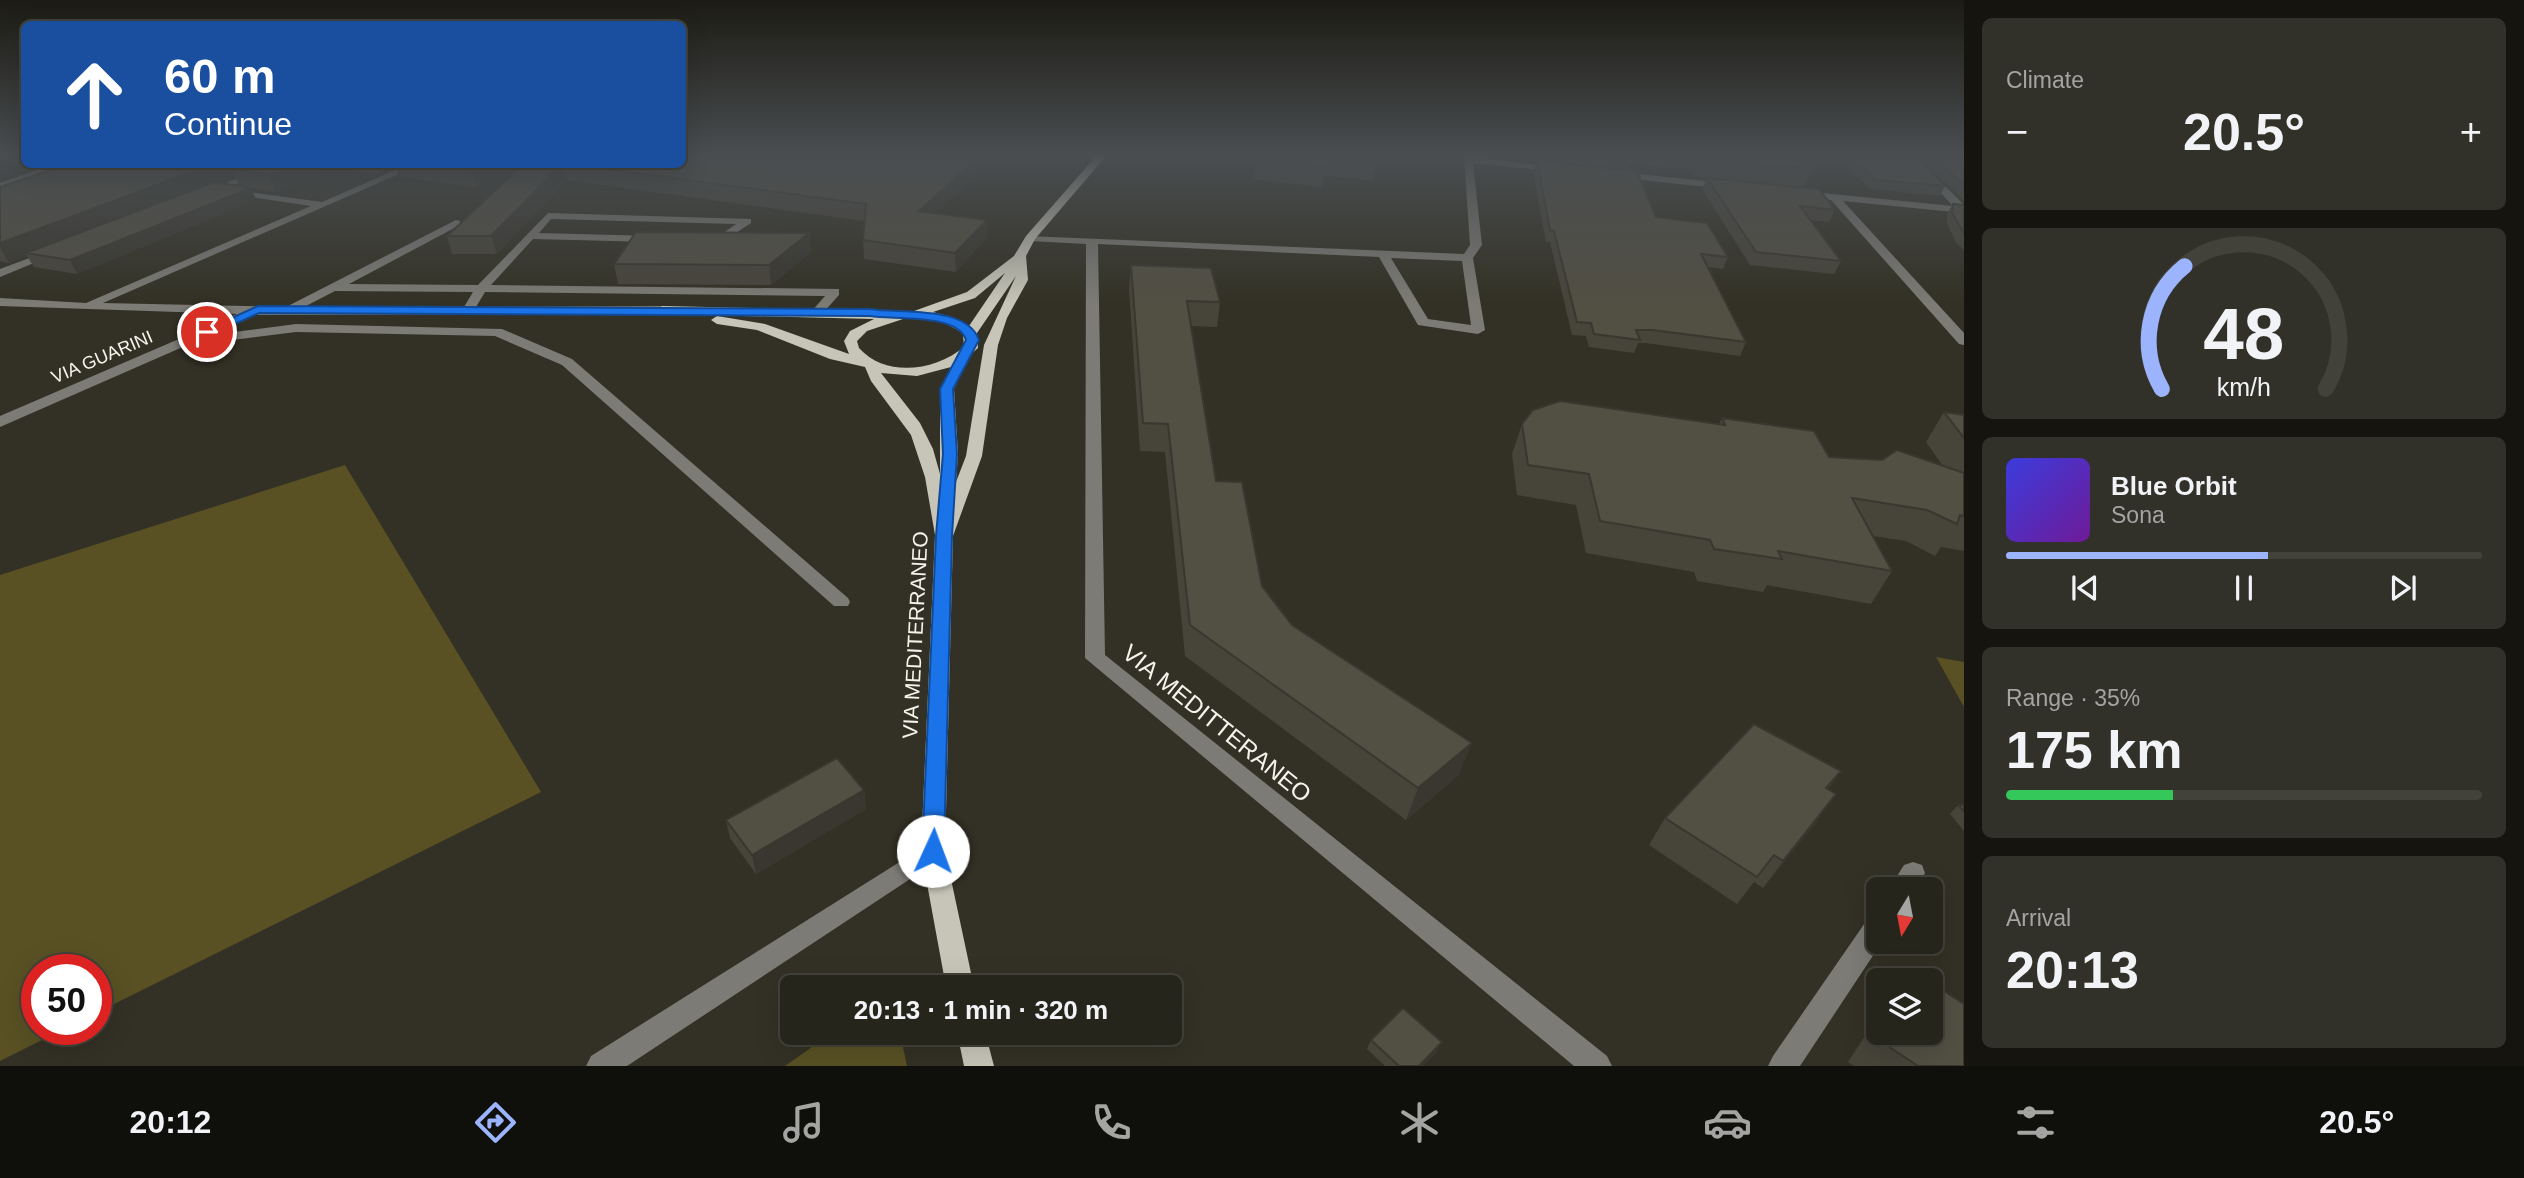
<!DOCTYPE html>
<html lang="en">
<head>
<meta charset="utf-8">
<style>
  :root { --surface:#26251c; --page:#323129; --text:#f1f3f6; --muted:#a4a5a3; --line:#42423b; --accent:#9bb4fd }
  body { margin:0; font-family:Arial,sans-serif; background:var(--page); color:var(--text); height:100vh; display:flex; flex-direction:column; font-size:26px; white-space:nowrap }
  * { box-sizing:border-box; margin:0 }
  p { font-size:23px; color:var(--muted) }
  .icon { flex:none; width:38px; height:38px; fill:none; stroke:currentColor; stroke-width:2; stroke-linecap:round; stroke-linejoin:round }
  .map { position:relative; flex:1; overflow:hidden }
  .side { display:flex; flex-direction:column; gap:18px; padding:18px; background:#15140f; width:560px }
  .side>* { flex:none }
  .banner { position:absolute; left:21px; top:21px; width:665px; height:147px; border-radius:10px; box-shadow:0 7px 28px #0002,0 0 0 2px var(--line); background:#1a4fa0; color:#fff; overflow:hidden }
  .needle { width:46px; rotate:190deg }
  .fabs { position:absolute; left:1866px; top:877px; display:grid; gap:14px }
  .fabs a { display:grid; place-items:center; width:77px; height:77px; border-radius:10px; background:var(--surface); box-shadow:0 7px 28px #0002,0 0 0 2px var(--line); font-size:35px }
  .speed { position:absolute; left:21px; top:954px; display:flex; gap:14px; font-size:35px; font-weight:700; text-align:center }
  .speed>* { display:grid; place-content:center; width:91px; height:91px; border-radius:50%; background:var(--surface); box-shadow:0 7px 28px #0002,0 0 0 2px var(--line); line-height:1 }
  .speed .limit { border:10px solid #d22; background:#fff; color:#111 }
  .pin { position:absolute; display:grid; place-items:center; width:60px; height:60px; color:#fff; margin:-30px; border:4px solid #fff; border-radius:50%; box-shadow:0 2px 7px #0007 }
  .me { position:absolute; width:77px; margin:-38px; rotate:2deg; stroke-linejoin:round; filter:drop-shadow(0 0 5px #0008) }
  .turn { display:flex; align-items:center; gap:24px; height:147px; padding:0 28px; font-size:32px }
  .turn .icon { width:91px; height:91px; stroke-width:2.5 }
  .turn b { display:block; font-size:49px; line-height:60px }
  .big { font-size:52px; font-weight:600; line-height:1.1 }
  .side .card { flex:1; display:flex; flex-direction:column; justify-content:center; gap:10px; min-width:0; padding:0 24px; border-radius:10px; background:var(--page) }
  .side .dial { align-items:center; gap:0 }
  .dial svg { height:182px; overflow:visible; fill:none; stroke:var(--line); stroke-width:7; stroke-linecap:round; text-anchor:middle }
  .dial text { fill:var(--text); stroke:none }
  .song { display:flex; align-items:center; gap:21px }
  .cover { width:84px; height:84px; border-radius:10px; background:linear-gradient(135deg,hsl(240 70% 55%),hsl(280 70% 35%)) }
  .played { height:7px; border-radius:4px; background:linear-gradient(90deg,var(--accent) 55%,var(--line) 55%) }
  .keys { display:flex; justify-content:space-around; direction:ltr }
  .heat { display:flex; justify-content:space-between; align-items:center; font-size:38px; direction:ltr }
  .charge { height:10px; border-radius:5px; background:linear-gradient(90deg,#34c759 35%,var(--line) 0) }
  .trip { position:absolute; left:780px; top:975px; width:402px; height:70px; border-radius:10px; background:var(--surface); box-shadow:0 7px 28px #0002,0 0 0 2px var(--line); font-weight:600; line-height:70px; text-align:center }
  .tabs { display:flex; height:112px; justify-content:space-around; align-items:center; background:#0f0f0b; color:var(--muted) }
  .tabs .icon { width:49px; height:49px }
  .tabs .active { color:var(--accent) }
  .tabs b { font-size:32px; color:var(--text) }
  main { display:flex; flex:1; min-height:0 }
  .map>svg:first-child { display:block }
  .green { fill:#595124 }
  .lines { fill:none; stroke-linecap:round; stroke-linejoin:round }
  .minor { fill:#7c7b75; fill-rule:evenodd }
  .major { fill:#c7c5b8; fill-rule:evenodd }
  .wall { fill:#47443a }
  .shaded-wall { fill:#39372f }
  .building { fill:#524f43; stroke:#39372f; stroke-width:2 }
  .route { fill:#1a73e8; stroke:#114b97; stroke-width:2 }
  .labels { text-anchor:middle; dominant-baseline:central; stroke-width:7; stroke-linejoin:round; paint-order:stroke }
  .far-street-label { font-size:18px; fill:#f5f4ec; stroke:#333125 }
  .street-label { font-size:21px; fill:#f5f4ec; stroke:#333125 }
  .near-street-label { font-size:24px; fill:#f5f4ec; stroke:#333125 }
</style>
</head>
<body>
<main>
<div class="map">
<svg width="1964" height="1066" viewBox="0 0 1964 1066">
  <rect width="100%" height="100%" fill="#333125"/>
  <path class="green" d="M345,465L541,792L96,1013V970H37V1029H64L0,1061V575Z
    M1936,657L1964,662V707Z
    M832,1033H900L907,1066H785Z"/>
  <g class="lines">
    <path class="minor" d="M1464,155L1564,169L1559,172L1473,163L1482,245L1473,258L1485,330L1478,334L1418,325L1379,257L1098,244L1105,655L1607,1056L1612,1066H1574L1085,658L1086,244L1030,241L1026,240V236L1464,254L1470,245ZM1391,258L1462,261L1471,325L1428,319Z
      M1905,155H1915L1964,205V213L1843,201L1964,333V345L1959,344L1831,200L1797,194L1802,191L1953,206Z
      M55,164H70L0,189V183Z
      M271,164H285L213,194L204,192Z
      M409,164H422L103,303L286,307L456,220L460,221V225L349,284L478,285L548,213L751,219V223L719,244L704,241L716,238L736,224L551,219L539,233L654,236L660,239L654,242L533,239L491,285L839,289V295L821,315L811,312L825,296L485,292L476,307L662,306L668,310L662,314L256,315L211,335L296,324L502,329L572,359L848,598L850,602L848,606H834L562,365L495,336L296,332L185,346L0,427V416L237,314L0,306V298L86,303L311,206L231,194L226,191L227,189L322,202ZM335,291L473,292L464,307H304Z
      M1618,172L1726,183L1731,186L1726,189L1615,177V173Z
      M48,251L58,253L0,277V269Z
      M933,841L942,844L945,851L942,858L627,1066H586L591,1056Z
      M1913,862L1922,865L1925,873L1916,889H1889L1904,865Z
      M1878,913V942H1882L1800,1066H1768L1773,1056L1869,917Z"/>
    <path class="major" d="M1097,155H1107L1035,239L1026,256L1028,280L1007,318L998,345L982,456L953,536L945,851L974,987H946L921,851L935,535L925,477L911,435L871,381L865,367L830,359L757,330L717,324L711,320L717,316L765,324L849,354L844,341L850,331L874,319L662,314L656,310L662,306L886,311L891,314L914,311L967,292L1014,256L1026,236ZM1005,273L969,326L951,317L933,312L975,298ZM1016,276L984,345L966,456L956,482L958,454L954,389L970,355L978,348L977,333ZM903,319C925,318 945,320 963,334L964,347C935,371 886,378 859,348L857,341L867,331ZM951,367L940,389V474L933,449L920,423L881,373L917,376Z
      M957,1032H985L994,1066H964Z"/>
  </g>
  <path class="wall" d="M682,155H993V160L936,213L987,220V238L956,272L864,259L863,240L864,221L567,180L497,254H452L447,236L523,164H682Z
    M1197,155H1379L1373,181L1325,175L1322,187L1253,179L1256,161Z
    M1531,155H1801L1813,169L1804,188L1835,210L1829,222L1810,220L1841,261L1834,274L1750,265L1702,189L1707,178L1694,176L1690,170L1630,164L1628,170L1532,160Z
    M1837,155H1915L1945,186L1940,196L1870,189Z
    M1918,155H1964V201Z
    M1537,161L1656,217L1728,257L1723,269L1708,267L1746,342L1740,356L1646,343H1638L1634,353L1589,347L1586,336L1572,335L1550,242H1546L1533,172Z
    M55,164H522L476,187L399,177L396,167L379,174L334,168L276,192L239,186L235,175L216,183L251,188L256,200L77,274L34,267L27,256L9,263L0,261V187L57,168Z
    M1953,204L1964,205V250L1955,241L1947,223V214Z
    M809,233L811,252L771,285L618,284L614,264Z
    M1131,265L1220,302L1217,327L1191,326L1216,481L1262,586L1292,625L1459,775L1406,820L1185,656L1165,452L1140,451L1129,289Z
    M1944,412L1964,415V551L1941,547L1935,556L1906,541L1873,536L1892,571L1871,604L1767,585L1763,592L1697,581L1694,572L1586,553L1576,505L1517,495L1512,454L1522,424H1719L1722,418L1829,457L1943,466L1926,442Z
    M1841,771L1828,789L1817,821L1763,888L1754,882L1737,904L1649,845L1665,818Z
    M864,790L866,809L756,874L730,838L726,820Z
    M1958,805H1964V831L1950,814Z
    M1878,1016V1032L1964,1066H1854L1848,1062Z
    M1371,1040L1437,1051L1423,1066H1385L1367,1049Z"/>
  <path class="shaded-wall" d="M981,155H993V160L920,229L919,211Z
    M1329,155L1325,175L1322,187L1326,165Z
    M213,164H262L232,169L235,175L31,254L26,253L27,256L9,263L0,247V243Z
    M296,164H333L334,168L276,192L269,175Z
    M376,164H395L396,167L379,174Z
    M483,164H522L476,187L471,170Z
    M562,164H563L567,180L497,254L491,236Z
    M251,188L256,200L77,274L70,260Z
    M987,220V238L956,272L955,253Z
    M809,233L811,252L771,285L769,265Z
    M1472,743L1459,775L1406,820L1418,788Z
    M864,790L866,809L756,874L752,855Z
    M1836,794L1817,821L1763,888L1783,861Z
    M1442,1042L1437,1051L1423,1066H1419Z"/>
  <path class="building" d="M682,155H887L912,158L918,155H981L919,211L987,220L955,253L863,240L866,204L569,164H682Z
    M1257,155H1329L1326,165L1256,157Z
    M1337,155H1379L1378,159Z
    M1699,155H1801L1813,169L1701,158Z
    M1850,155H1915L1945,186L1875,180Z
    M1932,155H1964V186Z
    M1537,161L1637,171L1656,217L1707,223L1728,257L1701,254L1746,342L1652,330H1636L1640,340L1594,334L1591,323L1577,322L1554,231L1550,230Z
    M69,164H213L0,243V187Z
    M244,164H296L269,175L232,169Z
    M427,164H483L471,170Z
    M523,164H562L491,236H447Z
    M1707,178L1819,189L1835,210L1800,206L1841,261L1756,252Z
    M214,182L251,188L70,260L26,253Z
    M1953,204L1964,205V233L1952,213Z
    M636,232L809,233L769,265L614,264Z
    M1131,265L1211,268L1220,302L1187,301L1216,481L1242,482L1262,586L1292,625L1472,743L1418,788L1190,625L1168,424L1143,423Z
    M1560,401L1725,425L1722,418L1814,431L1829,457L1882,460L1897,450L1964,473V516L1960,515L1957,524L1927,510L1852,498L1892,571L1778,551L1782,559L1714,549L1710,540L1600,521L1589,474L1528,465L1522,424L1533,410Z
    M1944,412L1964,415V438Z
    M1754,724L1841,771L1826,788L1836,794L1783,861L1774,855L1757,877L1665,818Z
    M837,758L864,790L752,855L726,820Z
    M1958,805H1964V811Z
    M1914,972L1927,980H1909Z
    M1930,982L1964,1004V1066H1918L1873,1036L1878,1029V1032H1930Z
    M1403,1008L1442,1042L1419,1066H1399L1371,1040Z"/>
  <linearGradient id="sky" x2="0" y2="1"><stop stop-color="#1c1b14"/><stop offset="0.51" stop-color="#4a4e51"/><stop offset="1" stop-color="#4a4e51" stop-opacity="0"/></linearGradient>
  <rect width="1964" height="304" fill="url(#sky)"/>
  <path class="route" d="M258,306L870,309C900,314 967,305 979,340L953,389L957,454L952,536L944,851L941,858L933,861L925,858L922,851L936,536L943,454L940,389L966,340C958,313 893,320 870,316L259,313L211,335L201,332Z"/>
  <g class="labels">
    <g class="far-street-label">
      <text transform="translate(102 357) rotate(-23)">VIA GUARINI</text>
    </g>
    <g class="street-label">
      <text transform="translate(915 635) rotate(-87)">VIA MEDITERRANEO</text>
    </g>
    <g class="near-street-label">
      <text transform="translate(1217 723) rotate(39)">VIA MEDITTERANEO</text>
    </g>
  </g>
</svg>
<div class="fabs">
<a><svg class="needle" viewBox="-14 -14 28 28"><path d="M0-13l5 13h-10z" fill="#e53935"/><path d="M0 13l5-13h-10z" fill="#a4a5a3"/></svg></a>
<a><svg class="icon" aria-label="layers" viewBox="0 0 24 24"><path d="M12 4l9 5-9 5-9-5zM3 14l9 5 9-5"/></svg></a>
</div>
<div class="speed"><div class="limit">50</div></div>
<div class="pin" style="left:207px;top:332px;background:#d93025"><svg class="icon" aria-label="arrive" viewBox="0 0 24 24"><path d="M6 21V4h12l-3 4 3 4H6"/></svg></div>
<svg class="me" style="left:933px;top:851px" viewBox="-20 -20 40 40"><circle r="19" fill="#fff"/><path d="M0-13L10 11 0 6-10 11z" fill="#1a73e8"/></svg>
<div class="trip">20:13 · 1 min · 320 m</div>
<div class="banner">
<div class="turn"><svg class="icon" aria-label="ahead" viewBox="0 0 24 24"><path d="M12 20V5M6 11l6-6 6 6"/></svg><div><b>60 m</b>Continue</div></div>
</div>
</div>
<section class="side">
<div class="card"><p>Climate</p>
<div class="heat"><a>−</a><b class="big">20.5°</b><a>+</a></div>
</div>
<div class="card dial"><svg viewBox="0 0 100 80">
<path d="M14 69A42 42 0 1 1 86 69"/>
<path d="M14 69A42 42 0 0 1 24 15" stroke="#9bb4fd"/>
<text x="50" y="56" font-size="32" font-weight="700">48</text>
<text x="50" y="72" font-size="11">km/h</text>
</svg></div>
<div class="card">
<div class="song"><i class="cover"></i><div><b>Blue Orbit</b><p>Sona</p></div></div>
<div class="played"></div>
<div class="keys"><svg class="icon" aria-label="previous" viewBox="0 0 24 24"><path d="M18 5L8 12l10 7zM5 5v14"/></svg><svg class="icon" aria-label="pause" viewBox="0 0 24 24"><path d="M8 5v14M16 5v14"/></svg><svg class="icon" aria-label="next" viewBox="0 0 24 24"><path d="M6 5l10 7-10 7zM19 5v14"/></svg></div>
</div>
<div class="card"><p>Range · 35%</p><b class="big">175 km</b><div class="charge"></div></div>
<div class="card"><p>Arrival</p><b class="big">20:13</b></div>
</section>
</main>
<nav class="tabs">
<b>20:12</b>
<svg class="icon active" aria-label="directions" viewBox="0 0 24 24"><path d="M12 3l9 9-9 9-9-9zM9 14v-3h6M13 9l2 2-2 2"/></svg>
<svg class="icon" aria-label="music" viewBox="0 0 24 24"><path d="M9 18V5l10-2v13"/><circle cx="6" cy="18" r="3"/><circle cx="16" cy="16" r="3"/></svg>
<svg class="icon" aria-label="phone" viewBox="0 0 24 24"><path d="M5 4h4l2 5-3 2q2 4 5 5l2-3 5 2v4C11 20 4 13 5 4z"/></svg>
<svg class="icon" aria-label="climate" viewBox="0 0 24 24"><path d="M12 3v18M4 7l16 10M4 17L20 7"/></svg>
<svg class="icon" aria-label="car" viewBox="0 0 24 24"><path d="M5 17H2v-5l4-1 3-4h7l3 4 3 1v5h-3M9 17h6M6 11h13"/><circle cx="7" cy="17" r="2"/><circle cx="17" cy="17" r="2"/></svg>
<svg class="icon" aria-label="filters" viewBox="0 0 24 24"><path d="M4 7h16M4 17h16"/><circle cx="9" cy="7" r="2"/><circle cx="15" cy="17" r="2"/></svg>
<b>20.5°</b>
</nav>
</body>
</html>
